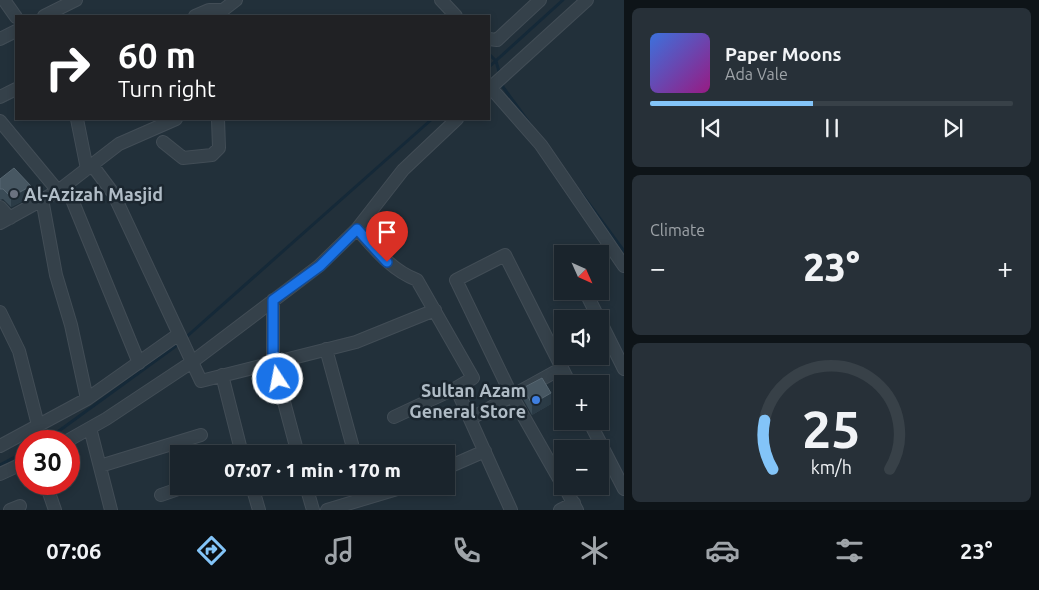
<!DOCTYPE html>
<html lang="en">
<head>
<meta charset="utf-8">
<style>
  :root { --surface:#1a242c; --page:#273038; --text:#f1f3f6; --muted:#9fa4a9; --line:#384148; --accent:#83c4f8 }
  body { margin:0; font-family:Ubuntu,sans-serif; background:var(--page); color:var(--text); height:100vh; display:flex; flex-direction:column; font-size:19px; white-space:nowrap }
  * { box-sizing:border-box; margin:0 }
  p { font-size:16px; color:var(--muted) }
  .icon { flex:none; width:28px; height:28px; fill:none; stroke:currentColor; stroke-width:2; stroke-linecap:round; stroke-linejoin:round }
  .map { position:relative; flex:1; overflow:hidden }
  .panel { display:flex; flex-direction:column; gap:8px; padding:8px; background:#0e1418; width:415px }
  .panel>* { flex:none }
  .banner { position:absolute; left:15px; top:15px; width:475px; height:105px; border-radius:0px; box-shadow:0 2px 8px #0003,0 0 0 1px var(--line); background:#202124; color:#fff; overflow:hidden }
  .needle { width:32px; rotate:135deg }
  .buttons { position:absolute; left:554px; top:245px; display:grid; gap:10px }
  .buttons a { display:grid; place-items:center; width:55px; height:55px; border-radius:0px; background:var(--surface); box-shadow:0 2px 8px #0003,0 0 0 1px var(--line); font-size:25px }
  .speed { position:absolute; left:15px; top:430px; display:flex; gap:10px; font-size:25px; font-weight:700; text-align:center }
  .speed>* { display:grid; place-content:center; width:65px; height:65px; border-radius:50%; background:var(--surface); box-shadow:0 2px 8px #0003,0 0 0 1px var(--line); line-height:1 }
  .speed .limit { border:8px solid #d22; background:#fff; color:#111 }
  .pin { position:absolute; display:grid; place-items:center; width:42px; height:42px; color:#fff; margin:-51px -21px; border-radius:50% 50% 50% 0; rotate:-45deg; box-shadow:0 0 5px #0007 }
  .pin .icon { rotate:45deg }
  .me { position:absolute; width:55px; margin:-28px; rotate:349deg; stroke-linejoin:round; filter:drop-shadow(0 0 4px #0008) }
  .turn { display:flex; align-items:center; gap:18px; height:105px; padding:0 20px; font-size:22px }
  .turn .icon { width:65px; height:65px; stroke-width:2.5 }
  .turn b { display:block; font-size:35px; line-height:42px }
  .big { font-size:38px; font-weight:800; line-height:1.1 }
  .panel .card { flex:1; display:flex; flex-direction:column; justify-content:center; gap:8px; min-width:0; padding:0 18px; border-radius:8px; background:var(--page) }
  .panel .dial { align-items:center; gap:0 }
  .dial svg { height:130px; overflow:visible; fill:none; stroke:var(--line); stroke-width:7; stroke-linecap:round; text-anchor:middle }
  .dial text { fill:var(--text); stroke:none }
  .song { display:flex; align-items:center; gap:15px }
  .cover { width:60px; height:60px; border-radius:8px; background:linear-gradient(135deg,hsl(220 70% 55%),hsl(310 70% 35%)) }
  .played { height:5px; border-radius:2px; background:linear-gradient(90deg,var(--accent) 45%,var(--line) 45%) }
  .keys { display:flex; justify-content:space-around; direction:ltr }
  .heat { display:flex; justify-content:space-between; align-items:center; font-size:28px; direction:ltr }
  .trip { position:absolute; left:170px; top:445px; width:285px; height:50px; border-radius:0px; background:var(--surface); box-shadow:0 2px 8px #0003,0 0 0 1px var(--line); font-weight:800; line-height:50px; text-align:center }
  .tabs { display:flex; height:80px; justify-content:space-around; align-items:center; background:#0a0e12; color:var(--muted) }
  .tabs .icon { width:35px; height:35px }
  .tabs .on { color:var(--accent) }
  .tabs b { font-size:22px; color:var(--text) }
  main { display:flex; flex:1; min-height:0 }
  .map>svg:first-child { display:block }
  .lines { fill:none; stroke-linecap:round; stroke-linejoin:round }
  .stream { stroke:#152938; stroke-width:3 }
  .minor-casing { stroke:#424d56; stroke-width:14 }
  .minor { stroke:#35414a; stroke-width:12 }
  .wall { fill:#3a4b56 }
  .shaded-wall { fill:#2b3b46 }
  .building { fill:#475762; stroke:#576772 }
  .route-casing { stroke:#114b97; stroke-width:12 }
  .route { stroke:#1a73e8; stroke-width:9 }
  .worship-dot { fill:#6b7280; stroke:#1b262f; stroke-width:2 }
  .shop-dot { fill:#3f7fe0; stroke:#1b262f; stroke-width:2 }
  .labels { text-anchor:middle; dominant-baseline:central; stroke-width:5; stroke-linejoin:round; paint-order:stroke }
  .poi-label { font-size:18px; font-weight:bold; fill:#b0bcc6; stroke:#1b262f; text-anchor:start }
</style>
</head>
<body>
<main>
<div class="map">
<svg width="624" height="510" viewBox="0 0 624 510">
  <rect width="100%" height="100%" fill="#22303a"/>
  <g class="lines">
    <path class="stream" d="M489,54L496,61L500,75
      M489,67L563,0
      M502,81L503,87L530,124
      M581,193L624,251
      M184,339L432,119
      M45,441L180,343
      M0,465L26,451"/>
    <defs>
      <path id="minor" d="M4,0L16,17
        M441,0L456,16
        M44,16L76,0
        M195,16L209,10H223L236,0
        M0,39L16,31
        M489,39L497,40L540,0
        M490,87L541,145L624,266
        M489,89L587,0
        M0,97L16,89
        M77,119L87,169
        M0,121L58,191
        M163,142L183,158L212,155L219,148L218,119
        M92,165L113,193L179,334
        M66,185L139,363
        M42,199L56,275L71,325L87,399
        M0,207L10,218
        M0,223L58,191L119,144L176,119
        M357,229C375,249 391,270 417,280L473,378L456,388L511,510
        M585,291L599,319
        M273,300V361L298,454
        M435,310L356,342L201,381L192,362L319,266L357,229L403,170L457,119
        M0,312L19,351L38,425
        M600,321L624,369
        M326,349L352,444
        M222,375L242,454
        M394,417L456,388
        M470,419L562,368
        M589,421L624,489
        M90,428L111,510
        M0,446L87,399L179,334L192,362L106,419L67,441
        M100,466L201,435
        M446,468L485,451
        M0,474L26,462
        M46,484L55,510
        M562,484L512,396L456,280L505,255L570,384
        M252,486L259,510
        M306,486L313,510
        M564,486L577,510
        M161,495L187,486
        M10,510L20,506
        M327,510L407,486
        M560,510L574,503"/>
    </defs>
    <use href="#minor" class="minor-casing"/>
    <use href="#minor" class="minor"/>
  </g>
  <path class="wall" d="M0,179L31,197L11,207L3,199L0,200Z
    M523,388L551,404L532,415L523,399Z"/>
  <path class="shaded-wall" d="M31,186V197L11,207V197Z
    M551,393V404L532,415V404Z"/>
  <path class="building" d="M14,168L31,186L11,197L3,189H0V179Z
    M542,378L551,393L532,404L523,388Z"/>
  <g class="lines">
    <defs>
      <path id="route" d="M278,379L273,362V300L320,266L357,229L387,262"/>
    </defs>
    <use href="#route" class="route-casing"/>
    <use href="#route" class="route"/>
  </g>
  <circle class="worship-dot" cx="14" cy="194" r="5"/>
  <circle class="shop-dot" cx="536" cy="400" r="5"/>
  <g class="labels">
    <g class="poi-label">
      <text x="24" y="194">Al-Azizah Masjid</text>
      <text x="526" y="390" text-anchor="end">Sultan Azam<tspan x="526" dy="21">General Store</tspan></text>
    </g>
  </g>
</svg>
<div class="buttons">
<a><svg class="needle" viewBox="-14 -14 28 28"><path d="M0-13l5 13h-10z" fill="#e53935"/><path d="M0 13l5-13h-10z" fill="#9fa4a9"/></svg></a>
<a><svg class="icon" aria-label="sound" viewBox="0 0 24 24"><path d="M4 9h4l5-4v14l-5-4H4zM17 9q2 3 0 6"/></svg></a>
<a>+</a>
<a>−</a>
</div>
<div class="speed"><div class="limit">30</div></div>
<div class="pin" style="left:387px;top:262px;background:#d93025"><svg class="icon" aria-label="arrive" viewBox="0 0 24 24"><path d="M6 21V4h12l-3 4 3 4H6"/></svg></div>
<svg class="me" style="left:278px;top:379px" viewBox="-20 -20 40 40"><circle r="17" fill="#1a73e8" stroke="#fff" stroke-width="3"/><path d="M0-11L8 9 0 5-8 9z" fill="#fff"/></svg>
<div class="trip">07:07 · 1 min · 170 m</div>
<div class="banner">
<div class="turn"><svg class="icon" aria-label="right" viewBox="0 0 24 24"><path d="M7 20v-9h11M14 6l5 5-5 5"/></svg><div><b>60 m</b>Turn right</div></div>
</div>
</div>
<section class="panel">
<div class="card">
<div class="song"><i class="cover"></i><div><b>Paper Moons</b><p>Ada Vale</p></div></div>
<div class="played"></div>
<div class="keys"><svg class="icon" aria-label="previous" viewBox="0 0 24 24"><path d="M18 5L8 12l10 7zM5 5v14"/></svg><svg class="icon" aria-label="pause" viewBox="0 0 24 24"><path d="M8 5v14M16 5v14"/></svg><svg class="icon" aria-label="next" viewBox="0 0 24 24"><path d="M6 5l10 7-10 7zM19 5v14"/></svg></div>
</div>
<div class="card"><p>Climate</p>
<div class="heat"><a>−</a><b class="big">23°</b><a>+</a></div>
</div>
<div class="card dial"><svg viewBox="0 0 100 80">
<path d="M14 69A42 42 0 1 1 86 69"/>
<path d="M14 69A42 42 0 0 1 9 39" stroke="#83c4f8"/>
<text x="50" y="56" font-size="32" font-weight="700">25</text>
<text x="50" y="72" font-size="11">km/h</text>
</svg></div>
</section>
</main>
<nav class="tabs">
<b>07:06</b>
<svg class="icon on" aria-label="directions" viewBox="0 0 24 24"><path d="M12 3l9 9-9 9-9-9zM9 14v-3h6M13 9l2 2-2 2"/></svg>
<svg class="icon" aria-label="music" viewBox="0 0 24 24"><path d="M9 18V5l10-2v13"/><circle cx="6" cy="18" r="3"/><circle cx="16" cy="16" r="3"/></svg>
<svg class="icon" aria-label="phone" viewBox="0 0 24 24"><path d="M5 4h4l2 5-3 2q2 4 5 5l2-3 5 2v4C11 20 4 13 5 4z"/></svg>
<svg class="icon" aria-label="climate" viewBox="0 0 24 24"><path d="M12 3v18M4 7l16 10M4 17L20 7"/></svg>
<svg class="icon" aria-label="car" viewBox="0 0 24 24"><path d="M5 17H2v-5l4-1 3-4h7l3 4 3 1v5h-3M9 17h6M6 11h13"/><circle cx="7" cy="17" r="2"/><circle cx="17" cy="17" r="2"/></svg>
<svg class="icon" aria-label="filters" viewBox="0 0 24 24"><path d="M4 7h16M4 17h16"/><circle cx="9" cy="7" r="2"/><circle cx="15" cy="17" r="2"/></svg>
<b>23°</b>
</nav>
</body>
</html>
